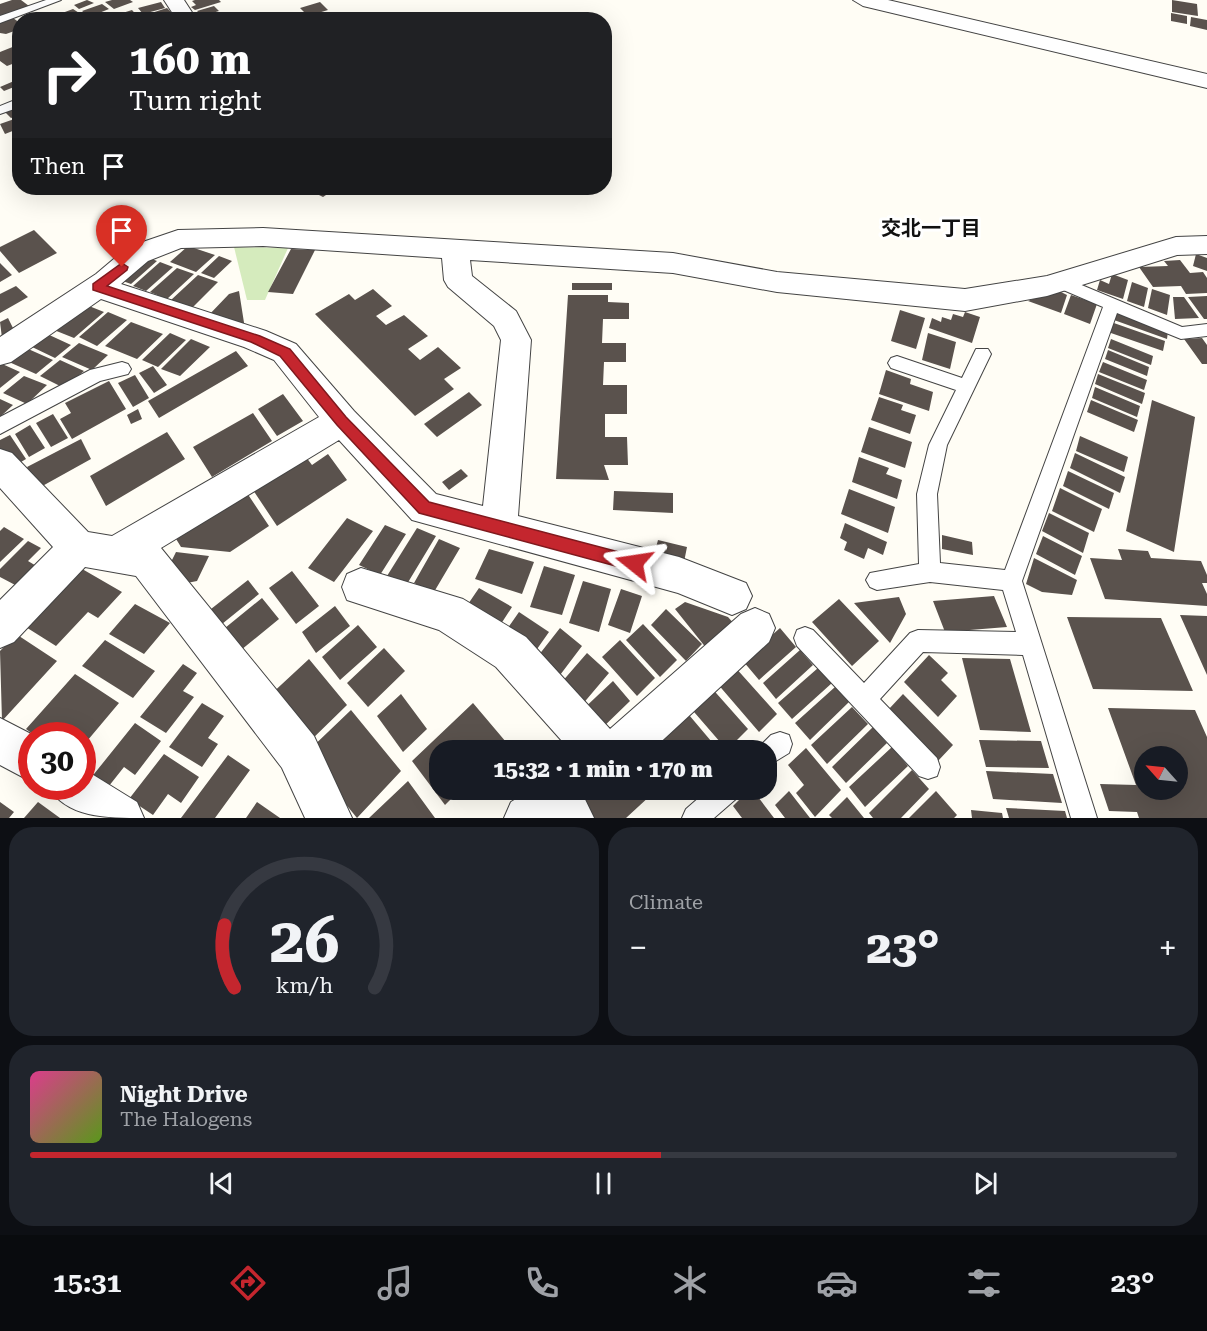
<!DOCTYPE html>
<html lang="en">
<head>
<meta charset="utf-8">
<style>
  :root { --surface:#171b24; --page:#20242c; --text:#f1f3f6; --muted:#9ea1a6; --line:#363941; --accent:#c4262e }
  body { margin:0; font-family:"Roboto Serif","Noto Sans JP",serif; background:var(--page); color:var(--text); height:100vh; display:flex; flex-direction:column; font-size:22px; white-space:nowrap }
  * { box-sizing:border-box; margin:0 }
  p { font-size:20px; color:var(--muted) }
  .icon { flex:none; width:33px; height:33px; fill:none; stroke:currentColor; stroke-width:2; stroke-linecap:round; stroke-linejoin:round }
  .map { position:relative; height:818px; overflow:hidden }
  .drawer { display:flex; flex-direction:column; gap:9px; padding:9px; background:#0d0f14; flex:1 }
  .drawer>* { flex:none }
  .banner { position:absolute; left:12px; top:12px; width:600px; height:183px; border-radius:24px; box-shadow:0 6px 24px #0002; background:#202124; color:#fff; overflow:hidden }
  .needle { width:39px; rotate:297deg }
  .tools { position:absolute; left:1134px; top:746px; display:grid; gap:12px }
  .tools a { display:grid; place-items:center; width:54px; height:54px; border-radius:50%; background:var(--surface); box-shadow:0 6px 24px #0002; font-size:30px }
  .speed { position:absolute; left:18px; top:722px; display:flex; gap:12px; font-size:30px; font-weight:700; text-align:center }
  .speed>* { display:grid; place-content:center; width:78px; height:78px; border-radius:50%; background:var(--surface); box-shadow:0 6px 24px #0002; line-height:1 }
  .speed .limit { border:9px solid #d22; background:#fff; color:#111 }
  .pin { position:absolute; display:grid; place-items:center; width:51px; height:51px; color:#fff; margin:-62px -26px; border-radius:50% 50% 50% 0; rotate:-45deg; box-shadow:0 0 6px #0007 }
  .pin .icon { rotate:45deg }
  .me { position:absolute; width:66px; margin:-33px; rotate:285deg; stroke-linejoin:round; filter:drop-shadow(0 0 4px #0008) }
  .turn { display:flex; align-items:center; gap:21px; height:126px; padding:0 18px; font-size:27px }
  .turn .icon { width:78px; height:78px; stroke-width:2.5 }
  .turn b { display:block; font-size:42px; line-height:51px }
  .then { display:flex; align-items:center; height:57px; padding:0 18px; background:#0003; gap:12px; font-size:22px }
  .big { font-size:45px; font-weight:800; line-height:1.1 }
  .drawer .card { flex:1; display:flex; flex-direction:column; justify-content:center; gap:9px; min-width:0; padding:0 21px; border-radius:24px; background:var(--page) }
  .drawer .dial { align-items:center; gap:0 }
  .dial svg { height:156px; overflow:visible; fill:none; stroke:var(--line); stroke-width:7; stroke-linecap:round; text-anchor:middle }
  .dial text { fill:var(--text); stroke:none }
  .song { display:flex; align-items:center; gap:18px }
  .cover { width:72px; height:72px; border-radius:9px; background:linear-gradient(135deg,hsl(330 70% 55%),hsl(90 70% 35%)) }
  .played { height:6px; border-radius:3px; background:linear-gradient(90deg,var(--accent) 55%,var(--line) 55%) }
  .keys { display:flex; justify-content:space-around; direction:ltr }
  .heat { display:flex; justify-content:space-between; align-items:center; font-size:33px; direction:ltr }
  .drawer .tiles { flex:1; display:grid; gap:9px; grid-template-columns:1fr 1fr }
  .card:last-child { grid-column:span 2 }
  .trip { position:absolute; left:429px; top:740px; width:348px; height:60px; border-radius:24px; background:var(--surface); box-shadow:0 6px 24px #0002; font-weight:800; line-height:60px; text-align:center }
  .dock { display:flex; height:96px; justify-content:space-around; align-items:center; background:#090b0e; color:var(--muted) }
  .dock .icon { width:42px; height:42px }
  .dock .selected { color:var(--accent) }
  .dock b { font-size:27px; color:var(--text) }
  .map>svg:first-child { display:block }
  .green { fill:#d5ebbd }
  .building { fill:#5a524d; fill-rule:evenodd }
  .lines { fill:none; stroke-linecap:round; stroke-linejoin:round }
  .lane-casing { stroke:#444; stroke-width:2 }
  .street-casing { stroke:#444; stroke-width:2 }
  .lane { fill:#fff; fill-rule:evenodd }
  .street { fill:#fff; fill-rule:evenodd }
  .route { fill:#c4262e; stroke:#7f191e; stroke-width:1.5 }
  .labels { text-anchor:middle; dominant-baseline:central; stroke-width:6; stroke-linejoin:round; paint-order:stroke }
  .neighbourhood-label { font-size:20px; font-weight:bold; fill:#111; stroke:#fff }
</style>
</head>
<body>
<div class="map">
<svg width="1207" height="818" viewBox="0 0 1207 818">
  <rect width="100%" height="100%" fill="#fffdf5"/>
  <path class="green" d="M234,247L288,248L265,300H247Z"/>
  <path class="building" d="M12,0H21L29,6L0,16V4Z
    M87,0L94,3L79,9L74,5Z
    M112,0H130L133,2L114,9L105,2Z
    M195,0H219L221,2L195,10L191,7L196,5L192,1Z
    M1172,0L1197,4L1198,16L1172,12Z
    M161,2L165,8L143,14L138,8Z
    M320,2L328,10L308,16L300,8Z
    M102,4L109,9L89,17L82,11Z
    M214,6L219,11L202,16L197,11Z
    M167,8L173,14L156,20H145L142,16Z
    M73,9L90,20H30L40,16L46,19Z
    M132,10L139,18L116,20L113,16Z
    M1171,13L1187,16V24L1171,21Z
    M1191,17L1207,20V30L1190,26Z
    M13,18L20,23V29L6,34L0,33V23Z
    M20,44V61L7,66L0,61V52Z
    M14,81L19,85L4,91L0,87Z
    M20,107V115L11,118L5,112Z
    M20,117V128L5,134L0,124Z
    M305,188H325L332,191L323,197Z
    M34,230L57,253L19,273L0,251V247Z
    M188,246L215,255L196,272L170,262Z
    M291,249L315,250L293,294L268,292Z
    M1196,254L1207,258V271L1193,266Z
    M219,256L232,261L214,278L201,273Z
    M147,257L157,261L131,284L120,280Z
    M1180,260L1190,273L1203,272L1207,278V293L1186,294L1181,286L1153,287L1139,267L1168,266L1164,261Z
    M160,262L173,267L146,291L133,286Z
    M0,263L12,275L0,282Z
    M177,268L194,274L167,299L150,292Z
    M1112,274L1128,280L1123,299L1097,290L1100,280L1109,284Z
    M198,275L218,282L192,308L171,300Z
    M1132,282L1148,288L1144,307L1127,301Z
    M572,283H612V290H572Z
    M16,286L28,297L0,313V294Z
    M373,289L392,306L376,316L386,325L404,315L428,336L408,349L420,360L438,347L461,368L444,379L454,389L415,416L315,314L349,294L355,300Z
    M1152,289L1170,295L1167,315L1148,308Z
    M239,291L245,329L207,317L229,294Z
    M1059,291L1067,295L1061,313L1028,301L1049,292Z
    M568,295H608V302L629,303V319H603L602,343H626V362H604L603,385H627V414H605V437H627L628,465H604L609,480L556,479Z
    M1071,295L1097,304L1090,324L1064,314Z
    M1207,296V319H1204L1188,297Z
    M1173,297H1184L1199,318L1175,319Z
    M84,304L104,312L74,338L54,330Z
    M900,310L925,318L916,349L891,341Z
    M108,312L127,320L97,346L79,337Z
    M965,312L980,317L972,343L929,328L932,318L941,322L942,317L951,320L953,314L963,317Z
    M1116,312L1168,331L1167,339L1114,320Z
    M8,318L15,332L2,338L0,322Z
    M131,322L163,334L137,359L105,346Z
    M1111,322L1165,341L1163,351L1108,332Z
    M45,333L71,345L55,358L30,346Z
    M170,333L186,340L158,367L142,360Z
    M928,333L956,342L950,369L922,360Z
    M1202,338L1207,345V364H1202L1184,339Z
    M191,339L210,347L180,376L161,369Z
    M1111,339L1153,356L1151,365L1108,348Z
    M79,343L108,355L92,370L62,357Z
    M26,348L53,360L36,374L9,362Z
    M1108,350L1149,367L1147,376L1105,359Z
    M236,351L248,366L159,418L148,401Z
    M60,360L84,371L64,388L40,376Z
    M1103,362L1147,380L1144,390L1099,372Z
    M0,363L20,372L0,388Z
    M153,366L167,385L154,393L139,373Z
    M886,370L911,379L910,384L933,392L929,411L879,394Z
    M1098,374L1145,393L1142,404L1095,384Z
    M135,375L149,398L133,407L118,383Z
    M24,376L47,385L27,404L3,393Z
    M109,381L126,409L72,439L60,419L71,413L65,403Z
    M1095,387L1140,406L1137,417L1092,398Z
    M469,392L482,405L437,437L424,424Z
    M283,394L303,421L277,436L258,409Z
    M879,397L903,405L901,410L916,415L910,434L871,420Z
    M0,399L13,405L0,417Z
    M1091,400L1138,420L1134,432L1087,412Z
    M1152,400L1195,417L1174,552L1126,531Z
    M138,409L142,419L131,424L127,415Z
    M253,413L272,441L212,477L193,447Z
    M53,414L68,438L51,447L36,423Z
    M30,425L45,448L29,457L15,434Z
    M869,427L912,442L905,468L861,452Z
    M167,432L185,459L106,506L90,476Z
    M10,435L26,459L11,468L0,451V440Z
    M1080,436L1128,457L1124,472L1076,451Z
    M81,439L91,459L37,489L27,467Z
    M1075,453L1125,477L1120,493L1070,468Z
    M328,454L347,480L277,526L253,490L306,457L312,465Z
    M859,457L889,468L886,474L902,480L897,499L852,482Z
    M461,469L468,476L449,490L442,482Z
    M1068,471L1114,493L1109,509L1063,486Z
    M1060,488L1102,509L1094,532L1052,511Z
    M849,489L895,507L888,533L841,514Z
    M245,490L269,526L230,552L181,547L173,534Z
    M614,491L673,493V513L613,510Z
    M1049,513L1089,533L1083,553L1042,531Z
    M347,518L373,531L334,582L308,568Z
    M845,523L887,542L883,555L868,548L864,559L844,550L847,542L840,538Z
    M385,525L406,534L380,575L359,565Z
    M4,527L24,539L0,562V531Z
    M417,528L436,536L407,584L387,576Z
    M942,535L972,542L973,555L942,549Z
    M1043,536L1082,556L1075,575L1036,554Z
    M439,539L460,548L434,592L414,583Z
    M658,540L687,547L684,562L654,555Z
    M28,541L41,548L28,561L38,567L19,587L0,577V569Z
    M489,549L534,562L522,594L475,579Z
    M1118,549L1148,551L1151,558L1201,561L1207,575V583H1202L1207,594V606L1105,599L1090,558L1122,560Z
    M176,552L209,556L197,581L182,584L169,566Z
    M1034,558L1077,580L1072,595L1042,592L1026,584Z
    M77,566L122,592L98,618L88,612L56,646L21,624Z
    M544,566L575,575L562,615L530,607Z
    M292,571L319,606L296,624L269,588Z
    M248,580L259,594L222,624L211,609Z
    M583,581L611,589L599,632L569,623Z
    M479,588L512,607L497,630L464,610Z
    M621,589L642,596L630,633L608,625Z
    M994,596L1007,627L945,632L933,601Z
    M899,597L906,614L890,643L854,603Z
    M262,598L279,619L241,650L225,628Z
    M839,599L879,641L852,666L812,622Z
    M685,602L728,617L735,625L707,649L675,609Z
    M135,604L170,623L144,654L109,634Z
    M335,606L350,626L316,653L302,632Z
    M666,609L702,644L686,661L651,625Z
    M519,612L549,632L530,659L500,639Z
    M1180,615L1207,616V675Z
    M1067,617L1161,618L1193,691L1093,689Z
    M643,624L677,660L660,677L626,640Z
    M358,625L377,647L340,680L322,657Z
    M560,628L582,646L554,683L531,665Z
    M780,628L796,647L759,680L743,661Z
    M16,634L57,661L2,721L0,651Z
    M105,640L155,671L133,698L82,666Z
    M620,640L655,678L637,696L602,657Z
    M384,648L405,671L368,707L347,683Z
    M800,650L813,665L776,699L763,683Z
    M587,653L609,673L576,712L554,691Z
    M929,655L948,673L941,680L957,696L938,717L904,682Z
    M962,658L1010,659L1031,732L980,730Z
    M309,659L347,705L306,745L268,697Z
    M183,664L197,673L183,691L194,697L166,733L140,717Z
    M734,666L777,714L759,732L716,682Z
    M818,668L832,683L792,719L778,703Z
    M75,674L119,703L82,747V735H34L26,729Z
    M613,681L630,701L596,734L579,713Z
    M709,685L748,729L727,750L688,705Z
    M835,687L849,702L810,740L795,723Z
    M401,694L427,729L403,752L377,716Z
    M903,694L953,745L937,762L888,710Z
    M202,703L224,716L208,738L218,744L202,767L169,747Z
    M473,703L506,742L499,750H440V789H461L445,805L412,761Z
    M852,707L868,724L827,764L811,745Z
    M1108,708L1195,710L1207,737V818H1139L1137,812L1109,811L1100,784L1136,785ZM1144,756H1178V789H1144Z
    M684,709L711,741L701,750H639Z
    M351,710L401,771L357,818L305,754Z
    M135,723L161,741L135,775L124,767L101,796L86,784Z
    M873,727L887,743L846,783L832,767Z
    M979,740L1041,741L1049,768L986,767Z
    M892,747L908,766L865,807L849,787Z
    M806,748L841,790L815,817L796,793L804,785L788,765Z
    M164,754L199,777L181,803L168,794L153,815L129,799Z
    M228,755L250,770L215,818H181Z
    M912,770L929,789L901,818H873L869,813Z
    M986,771L1053,774L1062,803L993,799Z
    M408,781L435,818H369Z
    M592,789H647L651,795L626,818H591L579,800Z
    M750,789H752L774,818H742L733,806Z
    M789,791L810,818H785L775,805Z
    M936,791L957,815L954,818H909Z
    M847,797L864,818H832L829,815Z
    M0,802L14,812L9,818H0Z
    M38,802L60,818H24Z
    M257,802L280,818H246Z
    M1006,808L1065,811L1067,818H1009Z
    M971,810L1002,813L1003,818H972Z"/>
  <g class="lines">
    <defs>
      <path id="lane" d="M46,0H61L0,23V16Z
        M250,16L254,17L255,20H245Z
        M20,98V107L0,114V106Z
        M1060,276L1182,327L1207,324V336L1181,339L1117,313L1022,581L1097,818H1071L1023,655L923,652L880,699L937,758L940,767L937,776L928,779L919,776L797,646L794,638L797,630L805,627L813,630L864,683L910,633L918,630L1016,632L1003,590L930,582L877,590L870,587L866,580L870,573L919,564L917,494L929,445L956,390L891,368L888,363L891,358L897,356L962,378L976,349H988L991,354L947,445L937,494L940,563L1005,570L1103,307L1054,286L1052,282L1054,278Z
        M122,362L128,364L131,369L128,374L100,381L0,434V417L90,370Z
        M780,732L789,735L792,744L789,753L766,767V750H756L771,735Z
        M709,789H740L737,798L714,818H682L686,809Z"/>
      <path id="street" d="M164,0H184L197,20H177Z
        M853,0H888L1207,74V88L863,6Z
        M263,228L673,253L777,272L965,289L1047,276L1176,237L1207,236V254L1177,255L1047,296L965,311L777,292L673,273L470,260L472,276L516,311L531,340L518,516L679,557L746,583L752,596L746,609L732,615L678,593L412,520L339,440L161,548L314,736L352,818H305L282,768L136,576L85,567L14,642L0,648V600L53,547L0,488V449L12,453L88,532L112,536L319,417L274,360L244,347L101,299L11,362L0,365V337L96,274L128,247L178,230ZM263,246L442,258L444,280L448,287L494,326L501,340L483,506L436,494L354,411L296,344L266,331L121,284L148,261L181,248Z
        M361,568L463,599L526,637L610,729L741,614L755,608L769,614L775,628L769,642L652,750H570L496,667L439,630L347,600L342,587L347,574Z
        M0,718L33,735L32,782L0,765Z
        M82,768L137,802L144,818C106,818 66,818 48,786H82Z
        M532,789H580L594,818H504L511,802Z"/>
    </defs>
    <use href="#lane" class="lane-casing"/>
    <use href="#street" class="street-casing"/>
    <use href="#lane" class="lane"/>
    <use href="#street" class="street"/>
  </g>
  <path class="route" d="M122,263L128,267L127,270L107,286L260,336L290,349L346,417L429,502L634,556L639,558L642,563L639,569L634,571L419,513L337,425L280,356L251,342L93,290V284Z"/>
  <g class="labels">
    <g class="neighbourhood-label">
      <text x="931" y="228">交北一丁目</text>
    </g>
  </g>
</svg>
<div class="tools">
<a><svg class="needle" viewBox="-14 -14 28 28"><path d="M0-13l5 13h-10z" fill="#e53935"/><path d="M0 13l5-13h-10z" fill="#9ea1a6"/></svg></a>
</div>
<div class="speed"><div class="limit">30</div></div>
<div class="pin" style="left:122px;top:267px;background:#d93025"><svg class="icon" aria-label="arrive" viewBox="0 0 24 24"><path d="M6 21V4h12l-3 4 3 4H6"/></svg></div>
<svg class="me" style="left:634px;top:563px" viewBox="-20 -20 40 40"><path d="M0-17L14 15 0 8-14 15z" fill="#c4262e" stroke="#fff" stroke-width="4"/></svg>
<div class="trip">15:32 · 1 min · 170 m</div>
<div class="banner">
<div class="turn"><svg class="icon" aria-label="right" viewBox="0 0 24 24"><path d="M7 20v-9h11M14 6l5 5-5 5"/></svg><div><b>160 m</b>Turn right</div></div>
<div class="then">Then<svg class="icon" aria-label="arrive" viewBox="0 0 24 24"><path d="M6 21V4h12l-3 4 3 4H6"/></svg></div>
</div>
</div>
<section class="drawer">
<div class="tiles">
<div class="card dial"><svg viewBox="0 0 100 80">
<path d="M14 69A42 42 0 1 1 86 69"/>
<path d="M14 69A42 42 0 0 1 9 37" stroke="#c4262e"/>
<text x="50" y="56" font-size="32" font-weight="700">26</text>
<text x="50" y="72" font-size="11">km/h</text>
</svg></div>
<div class="card"><p>Climate</p>
<div class="heat"><a>−</a><b class="big">23°</b><a>+</a></div>
</div>
<div class="card">
<div class="song"><i class="cover"></i><div><b>Night Drive</b><p>The Halogens</p></div></div>
<div class="played"></div>
<div class="keys"><svg class="icon" aria-label="previous" viewBox="0 0 24 24"><path d="M18 5L8 12l10 7zM5 5v14"/></svg><svg class="icon" aria-label="pause" viewBox="0 0 24 24"><path d="M8 5v14M16 5v14"/></svg><svg class="icon" aria-label="next" viewBox="0 0 24 24"><path d="M6 5l10 7-10 7zM19 5v14"/></svg></div>
</div>
</div>
</section>
<nav class="dock">
<b>15:31</b>
<svg class="icon selected" aria-label="directions" viewBox="0 0 24 24"><path d="M12 3l9 9-9 9-9-9zM9 14v-3h6M13 9l2 2-2 2"/></svg>
<svg class="icon" aria-label="music" viewBox="0 0 24 24"><path d="M9 18V5l10-2v13"/><circle cx="6" cy="18" r="3"/><circle cx="16" cy="16" r="3"/></svg>
<svg class="icon" aria-label="phone" viewBox="0 0 24 24"><path d="M5 4h4l2 5-3 2q2 4 5 5l2-3 5 2v4C11 20 4 13 5 4z"/></svg>
<svg class="icon" aria-label="climate" viewBox="0 0 24 24"><path d="M12 3v18M4 7l16 10M4 17L20 7"/></svg>
<svg class="icon" aria-label="car" viewBox="0 0 24 24"><path d="M5 17H2v-5l4-1 3-4h7l3 4 3 1v5h-3M9 17h6M6 11h13"/><circle cx="7" cy="17" r="2"/><circle cx="17" cy="17" r="2"/></svg>
<svg class="icon" aria-label="filters" viewBox="0 0 24 24"><path d="M4 7h16M4 17h16"/><circle cx="9" cy="7" r="2"/><circle cx="15" cy="17" r="2"/></svg>
<b>23°</b>
</nav>
</body>
</html>
